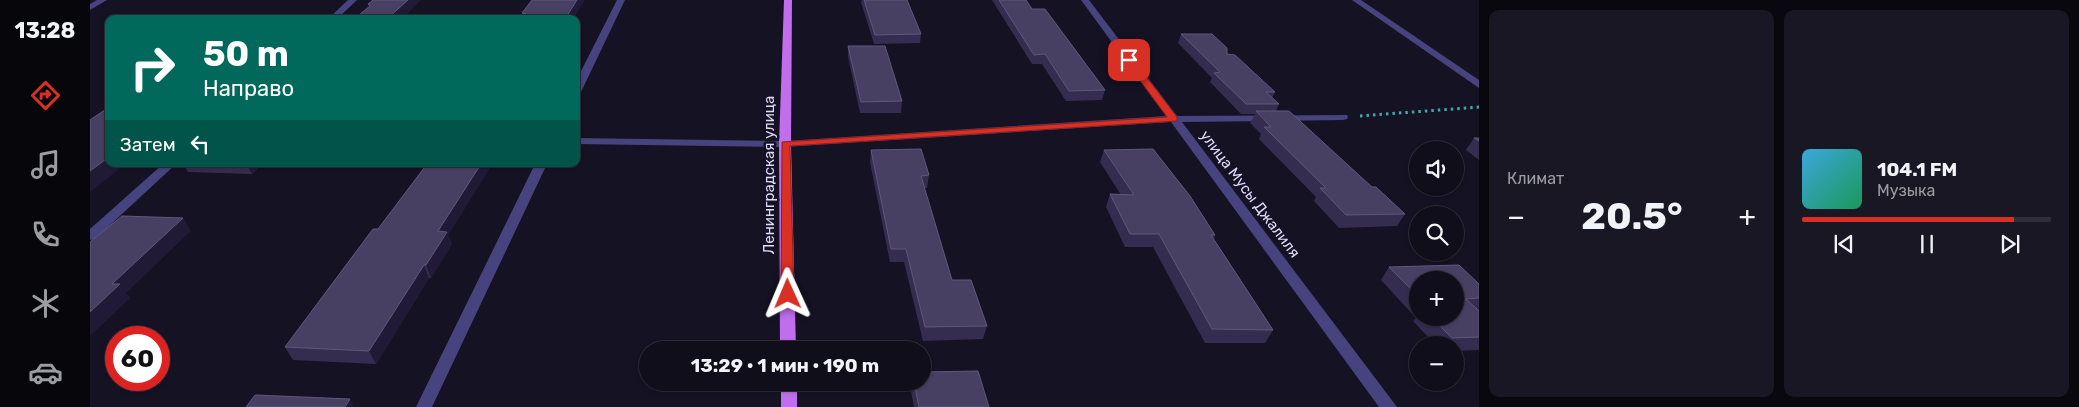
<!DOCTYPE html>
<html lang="ru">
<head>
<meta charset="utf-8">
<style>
  :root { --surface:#100e1b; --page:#191724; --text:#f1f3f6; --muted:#9c9ca3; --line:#302e3a; --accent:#d93025 }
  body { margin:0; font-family:Rubik,sans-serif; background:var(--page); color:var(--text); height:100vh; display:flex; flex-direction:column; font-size:19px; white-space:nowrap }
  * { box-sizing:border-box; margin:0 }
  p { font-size:16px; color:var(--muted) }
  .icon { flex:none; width:28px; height:28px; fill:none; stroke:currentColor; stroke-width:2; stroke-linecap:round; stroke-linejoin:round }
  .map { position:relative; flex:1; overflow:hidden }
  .side { display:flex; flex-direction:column; gap:10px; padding:10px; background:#09080f; width:600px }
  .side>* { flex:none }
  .guide { position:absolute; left:15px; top:15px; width:475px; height:152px; border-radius:10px; box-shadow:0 1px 4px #0004,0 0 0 1px var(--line); background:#00695c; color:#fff; overflow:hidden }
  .fabs { position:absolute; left:1319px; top:141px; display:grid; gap:10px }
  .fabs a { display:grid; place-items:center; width:55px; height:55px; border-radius:50%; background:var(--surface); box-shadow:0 1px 4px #0004,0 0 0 1px var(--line); font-size:25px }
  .speed { position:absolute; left:15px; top:326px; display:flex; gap:10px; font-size:25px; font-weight:700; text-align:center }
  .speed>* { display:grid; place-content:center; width:65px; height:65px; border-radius:50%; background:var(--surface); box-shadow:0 1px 4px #0004,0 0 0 1px var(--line); line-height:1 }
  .speed .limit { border:8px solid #d22; background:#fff; color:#111 }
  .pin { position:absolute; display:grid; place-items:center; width:42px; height:42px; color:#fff; margin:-21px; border-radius:10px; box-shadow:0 2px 8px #0006 }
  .me { position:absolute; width:55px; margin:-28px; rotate:359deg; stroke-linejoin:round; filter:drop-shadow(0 0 4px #0008) }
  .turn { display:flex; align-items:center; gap:18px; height:105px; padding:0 15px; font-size:22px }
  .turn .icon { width:65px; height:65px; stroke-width:2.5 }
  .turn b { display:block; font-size:35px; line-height:42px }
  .then { display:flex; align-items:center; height:48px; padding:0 15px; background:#0003; gap:10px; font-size:19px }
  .big { font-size:38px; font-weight:700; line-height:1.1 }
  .side .tile { flex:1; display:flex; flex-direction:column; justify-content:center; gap:8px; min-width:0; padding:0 18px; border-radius:10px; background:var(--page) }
  .song { display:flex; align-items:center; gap:15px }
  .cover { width:60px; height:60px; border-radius:8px; background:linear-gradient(135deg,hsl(200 70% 55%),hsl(150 70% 35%)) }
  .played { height:5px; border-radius:2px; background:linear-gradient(90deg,var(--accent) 85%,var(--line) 85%) }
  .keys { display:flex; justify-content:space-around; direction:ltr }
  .heat { display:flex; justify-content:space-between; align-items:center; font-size:28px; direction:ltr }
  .side .tiles { flex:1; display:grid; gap:10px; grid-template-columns:repeat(2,1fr) }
  .trip { position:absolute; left:549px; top:341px; width:292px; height:50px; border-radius:25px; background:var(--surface); box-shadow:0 1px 4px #0004,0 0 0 1px var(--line); font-weight:700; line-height:50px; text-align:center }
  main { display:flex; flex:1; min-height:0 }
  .menu { display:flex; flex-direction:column; width:90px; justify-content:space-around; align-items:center; background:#06060b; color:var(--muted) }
  .menu .icon { width:35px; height:35px }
  .menu .current { color:var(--accent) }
  .menu b { font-size:22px; color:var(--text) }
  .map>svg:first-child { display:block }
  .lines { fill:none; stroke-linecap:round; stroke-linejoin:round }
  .path { stroke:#3eaaa6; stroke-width:3; stroke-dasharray:2.5 4; stroke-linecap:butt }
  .minor { fill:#46437e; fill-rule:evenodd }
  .major { fill:#c06eed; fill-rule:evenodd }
  .wall { fill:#352d50; fill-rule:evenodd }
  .shaded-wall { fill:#201a37 }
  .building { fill:#474062; stroke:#5f587a }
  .route { fill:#d93025; stroke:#8d1f18 }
  .labels { text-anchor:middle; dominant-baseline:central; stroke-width:5; stroke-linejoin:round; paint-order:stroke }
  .street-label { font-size:15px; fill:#dedafa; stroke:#151224 }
</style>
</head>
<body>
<main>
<nav class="menu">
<b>13:28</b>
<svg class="icon current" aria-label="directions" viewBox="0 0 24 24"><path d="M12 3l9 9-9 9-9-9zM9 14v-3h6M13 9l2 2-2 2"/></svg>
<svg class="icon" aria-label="music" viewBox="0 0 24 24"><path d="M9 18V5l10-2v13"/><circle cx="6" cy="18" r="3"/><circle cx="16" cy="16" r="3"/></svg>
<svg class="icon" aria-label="phone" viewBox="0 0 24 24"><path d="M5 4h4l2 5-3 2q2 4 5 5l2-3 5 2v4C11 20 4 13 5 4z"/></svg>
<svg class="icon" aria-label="climate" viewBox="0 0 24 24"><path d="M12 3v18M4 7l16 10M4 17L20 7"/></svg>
<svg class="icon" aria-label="car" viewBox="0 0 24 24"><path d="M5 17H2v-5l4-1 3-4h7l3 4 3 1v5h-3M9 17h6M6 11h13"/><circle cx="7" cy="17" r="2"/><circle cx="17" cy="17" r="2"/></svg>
</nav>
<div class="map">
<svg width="1389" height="407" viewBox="0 0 1389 407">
  <rect width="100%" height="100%" fill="#151224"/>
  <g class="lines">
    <path class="path" d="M1270,116L1389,107"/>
    <path class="minor" d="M7,0H17L0,10V4Z
      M258,0H267L247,19H238Z
      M527,0H535L491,92L486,95V81Z
      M991,0H999L1087,116L1257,115L1258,117L1257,119L1253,120L1092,122L1307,407H1289L1081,122L695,147L486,144V138L695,141L1076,116Z
      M1262,0H1271L1389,80V88Z
      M73,164H86L5,239L0,240V229Z
      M445,164H457L342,407H326Z"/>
    <path class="major" d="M694,0H702L701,144L706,350H690L689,144Z
      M691,382H707V407H691Z"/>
  </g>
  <path class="wall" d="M772,0H817L831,34L830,43L784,44L771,2Z
    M902,0H936L942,9L1015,90L1012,100L976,101L952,64H942Z
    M1091,34L1137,54L1185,92L1182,98L1189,104L1186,111L1315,214L1307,226L1249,228L1224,201L1226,197L1169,139L1171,134L1160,123L1165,114H1151L1120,82L1122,78L1088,43Z
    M758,46L812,101L811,113H770L758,57Z
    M1384,138H1389V160L1376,150Z
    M781,150L839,175L837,188H834L862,280L897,326L893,339L833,341L814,262H800L780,162Z
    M1014,150L1125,235L1124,239L1183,330L1175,343H1115L1063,247H1035L1016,207L1020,194L1031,195L1010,162Z
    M93,164H172L162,174L98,172Z
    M337,164H402L358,235L362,244L341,278H339L286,364L203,360L195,347L288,229Z
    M1299,267L1389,284V350L1365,351V345H1346L1323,321L1326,318L1291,280ZM1328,280L1365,318H1328Z
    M820,382H832L899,407H824L820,386Z"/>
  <path class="shaded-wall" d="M318,0H331L312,19H297Z
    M487,0H495L483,19H475Z
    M19,157V164H36L0,192V171Z
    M156,164H172L162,174Z
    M391,164H402L358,235L362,244L341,278L336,265L348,231Z
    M93,218L101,231L36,293L40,298L0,336V312L22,284Z
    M334,265L339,278L286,364L279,351Z
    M260,399L264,407H255Z"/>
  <path class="building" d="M283,0H318L297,19H264L280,6L278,4Z
    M442,0H487L475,19H432L436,14L432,13Z
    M774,0H817L831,34L785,35Z
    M909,0H936L942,9H955L1015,90L979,91L955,54L944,55Z
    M1091,34H1122L1137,48V54L1145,55L1185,92H1176L1189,104H1156L1124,73L1130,72Z
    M758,46H795L812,101L771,102Z
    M19,107V157L0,171V120Z
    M1166,111H1199L1282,187H1286L1315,214L1256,215L1230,188H1236L1174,127H1181Z
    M1384,138H1389V141Z
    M831,149L839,175L831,176L862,280H881L897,326L835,327L816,249H801L781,150Z
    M1063,149L1100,196L1125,235H1121L1183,330L1122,329L1069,234H1040L1020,194L1044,195L1014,150Z
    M337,164H391L348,231L357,232L336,265H334L279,351L195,347L283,229H288Z
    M32,216L93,218L22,284H30L0,312V242Z
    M1369,265L1389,284V298L1376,299L1389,311V337L1362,338L1342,318H1365V280H1328V296L1299,267Z
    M888,371L899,407H829L824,382H832V372Z
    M165,395L260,399L255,407H156Z"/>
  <path class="route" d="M1039,57L1042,58L1087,117V121L700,146L704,294L702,297H693L691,294L692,142L1077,117L1035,60Z"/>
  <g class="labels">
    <g class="street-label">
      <text transform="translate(679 175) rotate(-90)">Ленинградская улица</text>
      <text transform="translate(1160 194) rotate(53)">улица Мусы Джалиля</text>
    </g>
  </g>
</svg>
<div class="fabs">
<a><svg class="icon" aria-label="sound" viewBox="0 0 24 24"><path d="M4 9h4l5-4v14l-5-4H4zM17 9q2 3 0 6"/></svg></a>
<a><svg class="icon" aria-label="search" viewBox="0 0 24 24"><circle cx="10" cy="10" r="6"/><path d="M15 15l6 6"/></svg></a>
<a>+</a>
<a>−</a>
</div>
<div class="speed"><div class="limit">60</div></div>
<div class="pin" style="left:1039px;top:60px;background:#d93025"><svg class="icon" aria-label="arrive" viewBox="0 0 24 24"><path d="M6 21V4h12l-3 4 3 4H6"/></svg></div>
<svg class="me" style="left:698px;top:294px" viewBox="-20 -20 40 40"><path d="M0-17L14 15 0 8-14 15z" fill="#d93025" stroke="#fff" stroke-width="4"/></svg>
<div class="trip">13:29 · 1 мин · 190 m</div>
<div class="guide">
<div class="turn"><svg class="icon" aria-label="right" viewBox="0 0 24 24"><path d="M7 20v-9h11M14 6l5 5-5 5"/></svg><div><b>50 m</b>Направо</div></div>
<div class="then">Затем<svg class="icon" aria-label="left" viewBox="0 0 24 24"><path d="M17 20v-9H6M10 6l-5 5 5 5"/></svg></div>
</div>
</div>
<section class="side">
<div class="tiles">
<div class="tile"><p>Климат</p>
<div class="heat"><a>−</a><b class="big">20.5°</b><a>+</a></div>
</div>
<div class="tile">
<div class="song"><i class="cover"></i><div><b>104.1 FM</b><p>Музыка</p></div></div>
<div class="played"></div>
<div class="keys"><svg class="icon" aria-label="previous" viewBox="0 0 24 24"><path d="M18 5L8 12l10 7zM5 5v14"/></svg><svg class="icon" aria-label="pause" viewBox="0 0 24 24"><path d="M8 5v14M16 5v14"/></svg><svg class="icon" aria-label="next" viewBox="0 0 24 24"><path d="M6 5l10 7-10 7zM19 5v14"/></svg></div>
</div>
</div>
</section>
</main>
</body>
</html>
